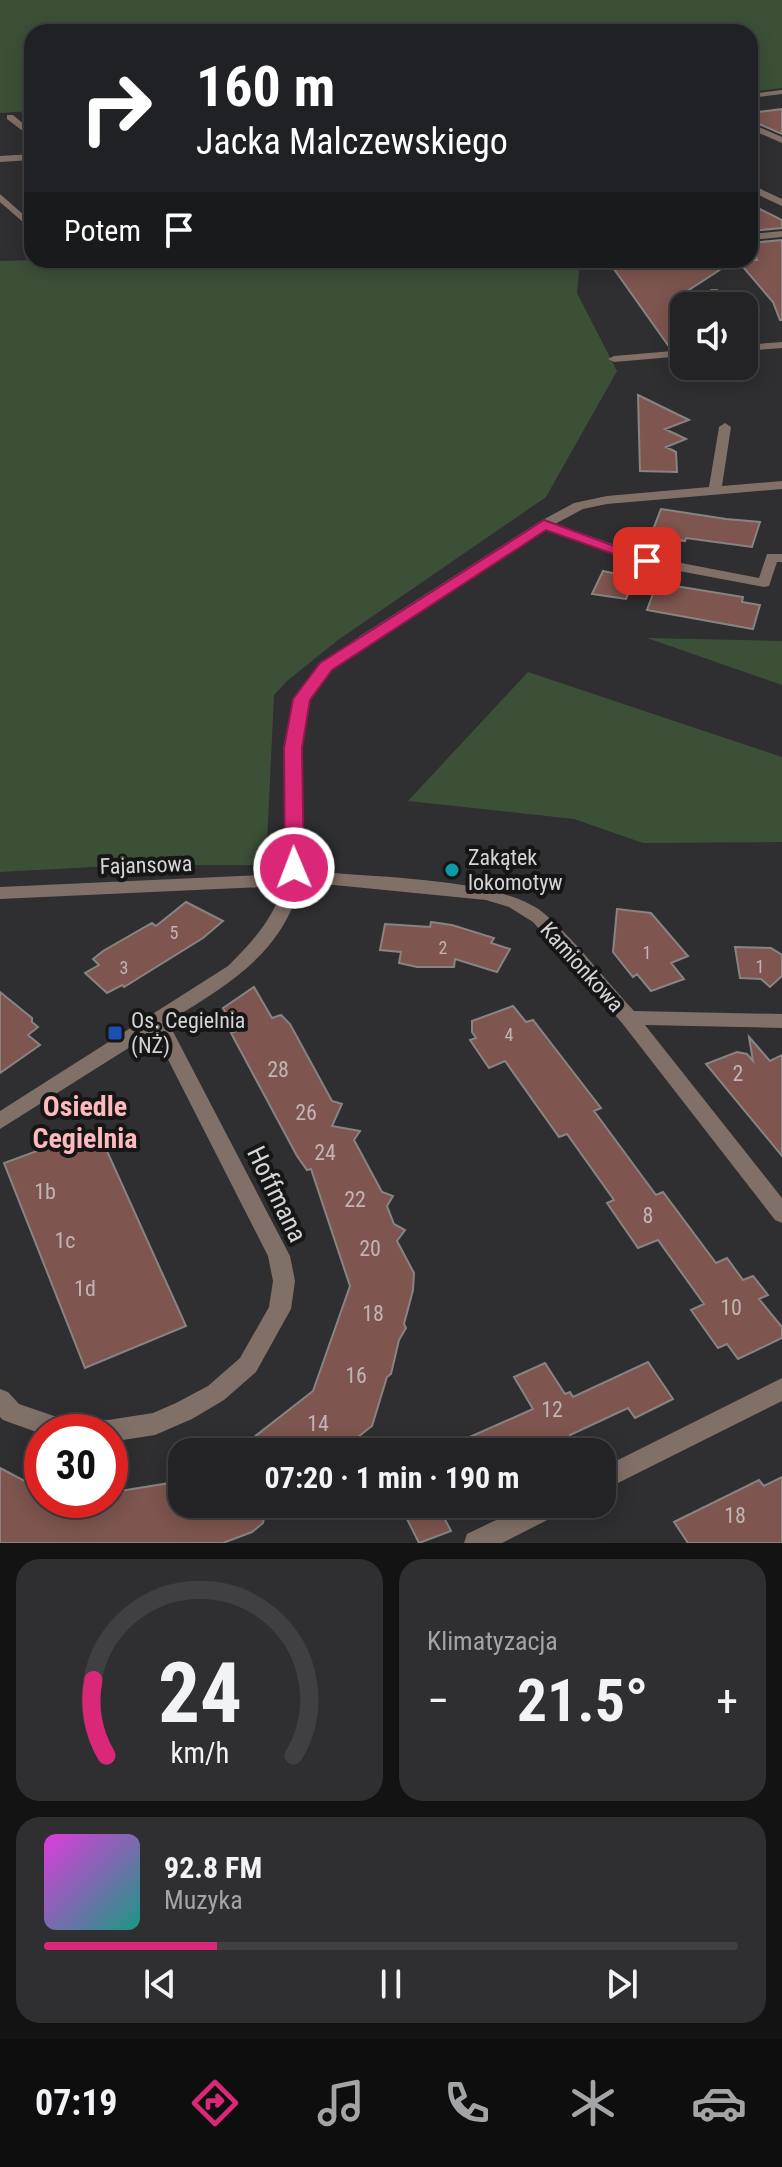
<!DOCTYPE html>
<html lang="pl">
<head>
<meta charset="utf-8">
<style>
  :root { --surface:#232224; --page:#2f2f31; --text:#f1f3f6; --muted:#a3a4a6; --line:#403f41; --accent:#db2777 }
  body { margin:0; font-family:"Roboto Condensed",sans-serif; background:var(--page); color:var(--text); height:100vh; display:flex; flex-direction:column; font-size:30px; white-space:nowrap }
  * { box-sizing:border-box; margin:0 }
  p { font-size:26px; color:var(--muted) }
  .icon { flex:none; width:44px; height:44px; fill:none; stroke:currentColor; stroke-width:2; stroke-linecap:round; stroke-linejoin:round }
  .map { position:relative; height:1543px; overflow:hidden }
  .details { display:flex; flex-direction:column; gap:16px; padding:16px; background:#131314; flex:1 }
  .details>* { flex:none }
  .banner { position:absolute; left:24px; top:24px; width:734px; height:244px; border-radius:24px; box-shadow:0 4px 20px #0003,0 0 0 2px var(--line); background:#202124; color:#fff; overflow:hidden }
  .tools { position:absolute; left:670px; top:292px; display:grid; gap:16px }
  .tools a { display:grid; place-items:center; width:88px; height:88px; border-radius:16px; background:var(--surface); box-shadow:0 4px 20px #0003,0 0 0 2px var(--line); font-size:40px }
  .speed { position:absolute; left:24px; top:1414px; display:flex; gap:16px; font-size:40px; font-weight:700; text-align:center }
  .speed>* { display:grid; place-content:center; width:104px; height:104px; border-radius:50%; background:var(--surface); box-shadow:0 4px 20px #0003,0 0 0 2px var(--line); line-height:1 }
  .speed .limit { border:12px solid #d22; background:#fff; color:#111 }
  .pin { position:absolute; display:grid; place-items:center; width:68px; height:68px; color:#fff; margin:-34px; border-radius:16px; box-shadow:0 4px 12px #0006 }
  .me { position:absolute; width:88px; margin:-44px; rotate:359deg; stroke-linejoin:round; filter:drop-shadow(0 0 6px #0008) }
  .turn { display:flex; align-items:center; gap:28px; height:168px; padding:0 40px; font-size:36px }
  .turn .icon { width:104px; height:104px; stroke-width:2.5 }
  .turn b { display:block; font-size:56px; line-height:68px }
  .then { display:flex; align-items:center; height:76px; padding:0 40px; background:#0003; gap:16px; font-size:30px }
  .big { font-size:60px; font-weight:700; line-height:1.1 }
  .details .tile { flex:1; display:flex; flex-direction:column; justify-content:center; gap:12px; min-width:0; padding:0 28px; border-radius:24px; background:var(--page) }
  .details .dial { align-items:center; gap:0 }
  .dial svg { height:208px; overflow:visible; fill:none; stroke:var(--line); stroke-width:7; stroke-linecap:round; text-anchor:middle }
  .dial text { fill:var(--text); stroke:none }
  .song { display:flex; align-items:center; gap:24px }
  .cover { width:96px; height:96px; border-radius:12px; background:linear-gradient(135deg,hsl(300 70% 55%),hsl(170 70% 35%)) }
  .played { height:8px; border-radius:4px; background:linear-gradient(90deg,var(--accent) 25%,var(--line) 25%) }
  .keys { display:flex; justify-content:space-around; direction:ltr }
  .heat { display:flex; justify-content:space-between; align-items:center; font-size:44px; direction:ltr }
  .details .tiles { flex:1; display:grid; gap:16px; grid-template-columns:1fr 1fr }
  .tile:last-child { grid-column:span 2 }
  .trip { position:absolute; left:168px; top:1438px; width:448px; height:80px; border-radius:24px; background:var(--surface); box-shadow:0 4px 20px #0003,0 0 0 2px var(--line); font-weight:700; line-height:80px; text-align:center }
  .tab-bar { display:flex; height:128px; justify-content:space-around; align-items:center; background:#0e0e0e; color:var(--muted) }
  .tab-bar .icon { width:56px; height:56px }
  .tab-bar .selected { color:var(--accent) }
  .tab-bar b { font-size:36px; color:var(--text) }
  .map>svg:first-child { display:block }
  .green { fill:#3c5038 }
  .building { fill:#7e554f; stroke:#888484; stroke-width:2 }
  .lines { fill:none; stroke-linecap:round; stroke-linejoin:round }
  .service { fill:#817067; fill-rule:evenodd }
  .minor { fill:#817067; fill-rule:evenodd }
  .route { fill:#db2777; stroke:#8e194d; stroke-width:2 }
  .culture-dot { fill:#0f9aa8; stroke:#171617; stroke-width:3 }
  .transit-dot { fill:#1a4fb4; stroke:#171617; stroke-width:3 }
  .labels { text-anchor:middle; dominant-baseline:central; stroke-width:8; stroke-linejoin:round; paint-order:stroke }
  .number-label { font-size:18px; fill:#c0b5b4 }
  .poi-label { font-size:22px; fill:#d6d5d6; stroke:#171617; text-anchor:start }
  .street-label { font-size:22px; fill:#d6d5d6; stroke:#171617 }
  .near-number-label { font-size:22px; fill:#c0b5b4 }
  .near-street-label { font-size:26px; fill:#d6d5d6; stroke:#171617 }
  .near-neighbourhood-label { font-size:28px; font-weight:bold; fill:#fdb9bd; stroke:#171617 }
</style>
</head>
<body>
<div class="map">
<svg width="782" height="1543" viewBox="0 0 782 1543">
  <rect width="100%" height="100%" fill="#2f2e30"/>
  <path class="green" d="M0,0H782V88L750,92V32H32V111L0,113Z
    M32,260L580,261L577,293L617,371L546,497L338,640L287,681L274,695L266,865H131L0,872V261Z
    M647,638L782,641V685Z
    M528,672L782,757V842L643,843L574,819L408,801Z"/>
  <path class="building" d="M782,109V134L750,120V113Z
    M750,204L782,220V228L750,231Z
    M782,240V320H780L773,302L737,260H757L750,243Z
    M640,260H735L675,299L684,310V347L670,348L609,262H641Z
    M638,395L689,420L665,429L686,439L666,447L676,452L677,472L640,471Z
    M661,509L726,519L760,522L752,547L686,538L685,541L651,535Z
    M603,571L636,578L626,599L592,594Z
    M657,583L743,597L742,602L760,605L753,629L647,610Z
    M186,902L223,921L203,938L124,987L122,985L107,993L85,973L99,965L93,959L103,951L152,923L156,926Z
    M617,909L651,913L688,956L671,963L684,979L651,991L637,974L633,977L613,952Z
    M431,922L452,925L494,938L491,943L510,949L497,972L455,959L454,967H417L399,963L401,952L380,950L385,924L430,927Z
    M735,947L771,948L782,955V976L770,987L761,979L740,978Z
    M254,987L272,1018L281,1015L290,1024L332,1101L342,1104L332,1126L360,1131L354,1140L382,1192L393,1196L387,1206L394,1224L405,1230L397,1241L414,1273L413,1290L404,1324L406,1328L399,1340L391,1374L387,1377L372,1426L358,1437L390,1452H235L313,1391L350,1286L311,1169L307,1170L297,1156L231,1033L236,1031L223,1008Z
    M0,992L32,1018V1022L38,1027L28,1035L40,1045L0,1073Z
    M513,1006L526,1022L533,1020L601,1108L594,1111L656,1195L663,1192L716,1263L727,1258L743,1280L753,1276L768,1295L759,1299L782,1327V1338L738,1359L727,1344L718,1348L691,1310L704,1304L658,1240L638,1248L607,1203L614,1200L567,1134L559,1137L505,1061L489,1068L470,1040L476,1038L472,1032V1021Z
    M749,1037L770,1061L782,1055V1156L706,1064L737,1052L747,1054L753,1061Z
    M97,1129L186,1326L85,1368L4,1163Z
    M648,1362L673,1399L635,1418L628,1408L570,1435L573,1440L547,1452H436L533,1409L514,1377L545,1363L565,1394L570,1392L573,1397Z
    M0,1468L42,1490V1500H110V1494L114,1492L182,1481V1504H267L263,1523L252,1532L223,1543H0Z
    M782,1477V1543H688L674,1522L759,1480L764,1486Z
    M437,1504L451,1531L419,1543L406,1517Z"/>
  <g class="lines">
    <path class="service" d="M710,289H718L724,306H714Z"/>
    <path class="minor" d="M782,90V94L750,98V94Z
      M7,115H13L32,131V138L7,119Z
      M750,123L782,137V143L750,129Z
      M32,154V160L0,162V156Z
      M750,184L782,199V206L750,191Z
      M0,194L32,222V230L0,202Z
      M782,231V237L750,240V234Z
      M782,342V348L744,351V345Z
      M684,350V356L614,362L608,359L614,356Z
      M725,423L731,427L722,486L782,481V489L607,504L583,509L555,524L650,557L759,578L767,554H782V562H777L769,586L764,587L642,564L545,530L370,642L331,670L310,699L301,748L302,873L324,872C380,878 505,878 546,915C578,943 605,980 634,1011L782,1014V1028L645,1025L782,1198V1223L775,1220L622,1023L533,922L509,907L486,900L324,884L300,885C281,956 226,985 168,1022L290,1256L295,1281L291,1309L256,1372L224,1400L192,1419L155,1435L110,1442V1432L42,1434L3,1420L0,1417V1389L8,1392L19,1404L54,1416L108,1420L153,1413L176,1403L208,1386L240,1358L269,1307L273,1281L268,1256L154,1032L0,1129V1111L228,966C252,942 273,920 283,886L0,899V887L284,874L285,748L294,699L321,664L360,636L539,522L574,503L607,496L709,487L719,427Z
      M782,1378V1401L602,1491V1468Z
      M529,1504H566L563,1512L502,1543H464L467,1534Z"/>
  </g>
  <path class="route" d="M544,520L655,561L647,566L642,564L546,530L332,670L310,700L302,748L304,868L294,874L288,872L285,868L284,748L293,699L320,663Z"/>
  <circle class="culture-dot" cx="452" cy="870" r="8"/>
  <rect class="transit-dot" x="107" y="1025" width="16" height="16" rx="4"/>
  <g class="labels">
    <g class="number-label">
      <text x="174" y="932">5</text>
      <text x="443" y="947">2</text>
      <text x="647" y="952">1</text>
      <text x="760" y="966">1</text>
      <text x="124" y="967">3</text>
      <text x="509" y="1034">4</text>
    </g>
    <g class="poi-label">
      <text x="468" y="857">Zakątek<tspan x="468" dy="25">lokomotyw</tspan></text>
      <text x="131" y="1020">Os. Cegielnia<tspan x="131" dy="25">(NŻ)</tspan></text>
    </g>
    <g class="street-label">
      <text transform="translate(146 865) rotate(-2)">Fajansowa</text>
      <text transform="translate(582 967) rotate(48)">Kamionkowa</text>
    </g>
    <g class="near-number-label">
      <text x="278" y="1069">28</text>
      <text x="738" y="1073">2</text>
      <text x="306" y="1112">26</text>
      <text x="325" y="1152">24</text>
      <text x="45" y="1191">1b</text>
      <text x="355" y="1199">22</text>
      <text x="648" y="1215">8</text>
      <text x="65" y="1240">1c</text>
      <text x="370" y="1248">20</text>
      <text x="85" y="1288">1d</text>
      <text x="731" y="1307">10</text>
      <text x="373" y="1313">18</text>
      <text x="356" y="1375">16</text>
      <text x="552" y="1409">12</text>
      <text x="318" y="1423">14</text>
      <text x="735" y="1515">18</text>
    </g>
    <g class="near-street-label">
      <text transform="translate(277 1194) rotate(64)">Hoffmana</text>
    </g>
    <g class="near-neighbourhood-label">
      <text x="85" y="1106">Osiedle<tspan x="85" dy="32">Cegielnia</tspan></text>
    </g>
  </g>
</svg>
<div class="tools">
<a><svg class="icon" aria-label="sound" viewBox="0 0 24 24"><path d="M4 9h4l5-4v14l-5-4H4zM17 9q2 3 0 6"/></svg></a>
</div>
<div class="speed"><div class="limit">30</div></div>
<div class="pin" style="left:647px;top:561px;background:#d93025"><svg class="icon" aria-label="arrive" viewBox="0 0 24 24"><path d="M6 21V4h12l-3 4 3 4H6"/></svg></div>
<svg class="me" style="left:294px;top:868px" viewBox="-20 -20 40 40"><circle r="17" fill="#db2777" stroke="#fff" stroke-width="3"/><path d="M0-11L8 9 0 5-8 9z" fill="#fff"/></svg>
<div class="trip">07:20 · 1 min · 190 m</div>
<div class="banner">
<div class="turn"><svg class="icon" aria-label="right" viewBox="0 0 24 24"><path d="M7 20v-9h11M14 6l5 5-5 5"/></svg><div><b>160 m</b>Jacka Malczewskiego</div></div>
<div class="then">Potem<svg class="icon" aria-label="arrive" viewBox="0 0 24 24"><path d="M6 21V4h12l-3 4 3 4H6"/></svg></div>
</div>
</div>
<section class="details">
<div class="tiles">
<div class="tile dial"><svg viewBox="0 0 100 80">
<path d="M14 69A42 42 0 1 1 86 69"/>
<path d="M14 69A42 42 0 0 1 9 40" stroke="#db2777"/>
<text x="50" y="56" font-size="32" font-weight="700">24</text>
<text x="50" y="72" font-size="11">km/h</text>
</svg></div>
<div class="tile"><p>Klimatyzacja</p>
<div class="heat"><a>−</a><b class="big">21.5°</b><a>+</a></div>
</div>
<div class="tile">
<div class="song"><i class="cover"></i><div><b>92.8 FM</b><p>Muzyka</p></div></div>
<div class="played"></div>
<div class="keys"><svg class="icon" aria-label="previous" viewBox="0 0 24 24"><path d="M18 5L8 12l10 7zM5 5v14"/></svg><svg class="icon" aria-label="pause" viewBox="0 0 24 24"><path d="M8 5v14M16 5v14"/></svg><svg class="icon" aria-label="next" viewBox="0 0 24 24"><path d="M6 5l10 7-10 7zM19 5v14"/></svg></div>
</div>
</div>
</section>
<nav class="tab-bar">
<b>07:19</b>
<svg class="icon selected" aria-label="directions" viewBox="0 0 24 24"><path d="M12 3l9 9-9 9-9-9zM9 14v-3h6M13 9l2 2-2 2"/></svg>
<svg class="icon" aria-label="music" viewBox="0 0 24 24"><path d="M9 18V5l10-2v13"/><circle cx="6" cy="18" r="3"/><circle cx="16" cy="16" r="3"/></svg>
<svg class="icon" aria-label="phone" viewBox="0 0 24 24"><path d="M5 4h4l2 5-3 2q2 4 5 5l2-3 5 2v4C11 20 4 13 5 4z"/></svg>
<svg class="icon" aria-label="climate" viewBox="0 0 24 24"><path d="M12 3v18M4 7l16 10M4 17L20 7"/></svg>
<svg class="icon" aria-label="car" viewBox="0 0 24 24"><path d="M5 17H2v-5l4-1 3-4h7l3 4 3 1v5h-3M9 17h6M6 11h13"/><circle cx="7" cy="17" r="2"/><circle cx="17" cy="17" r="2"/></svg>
</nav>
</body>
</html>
